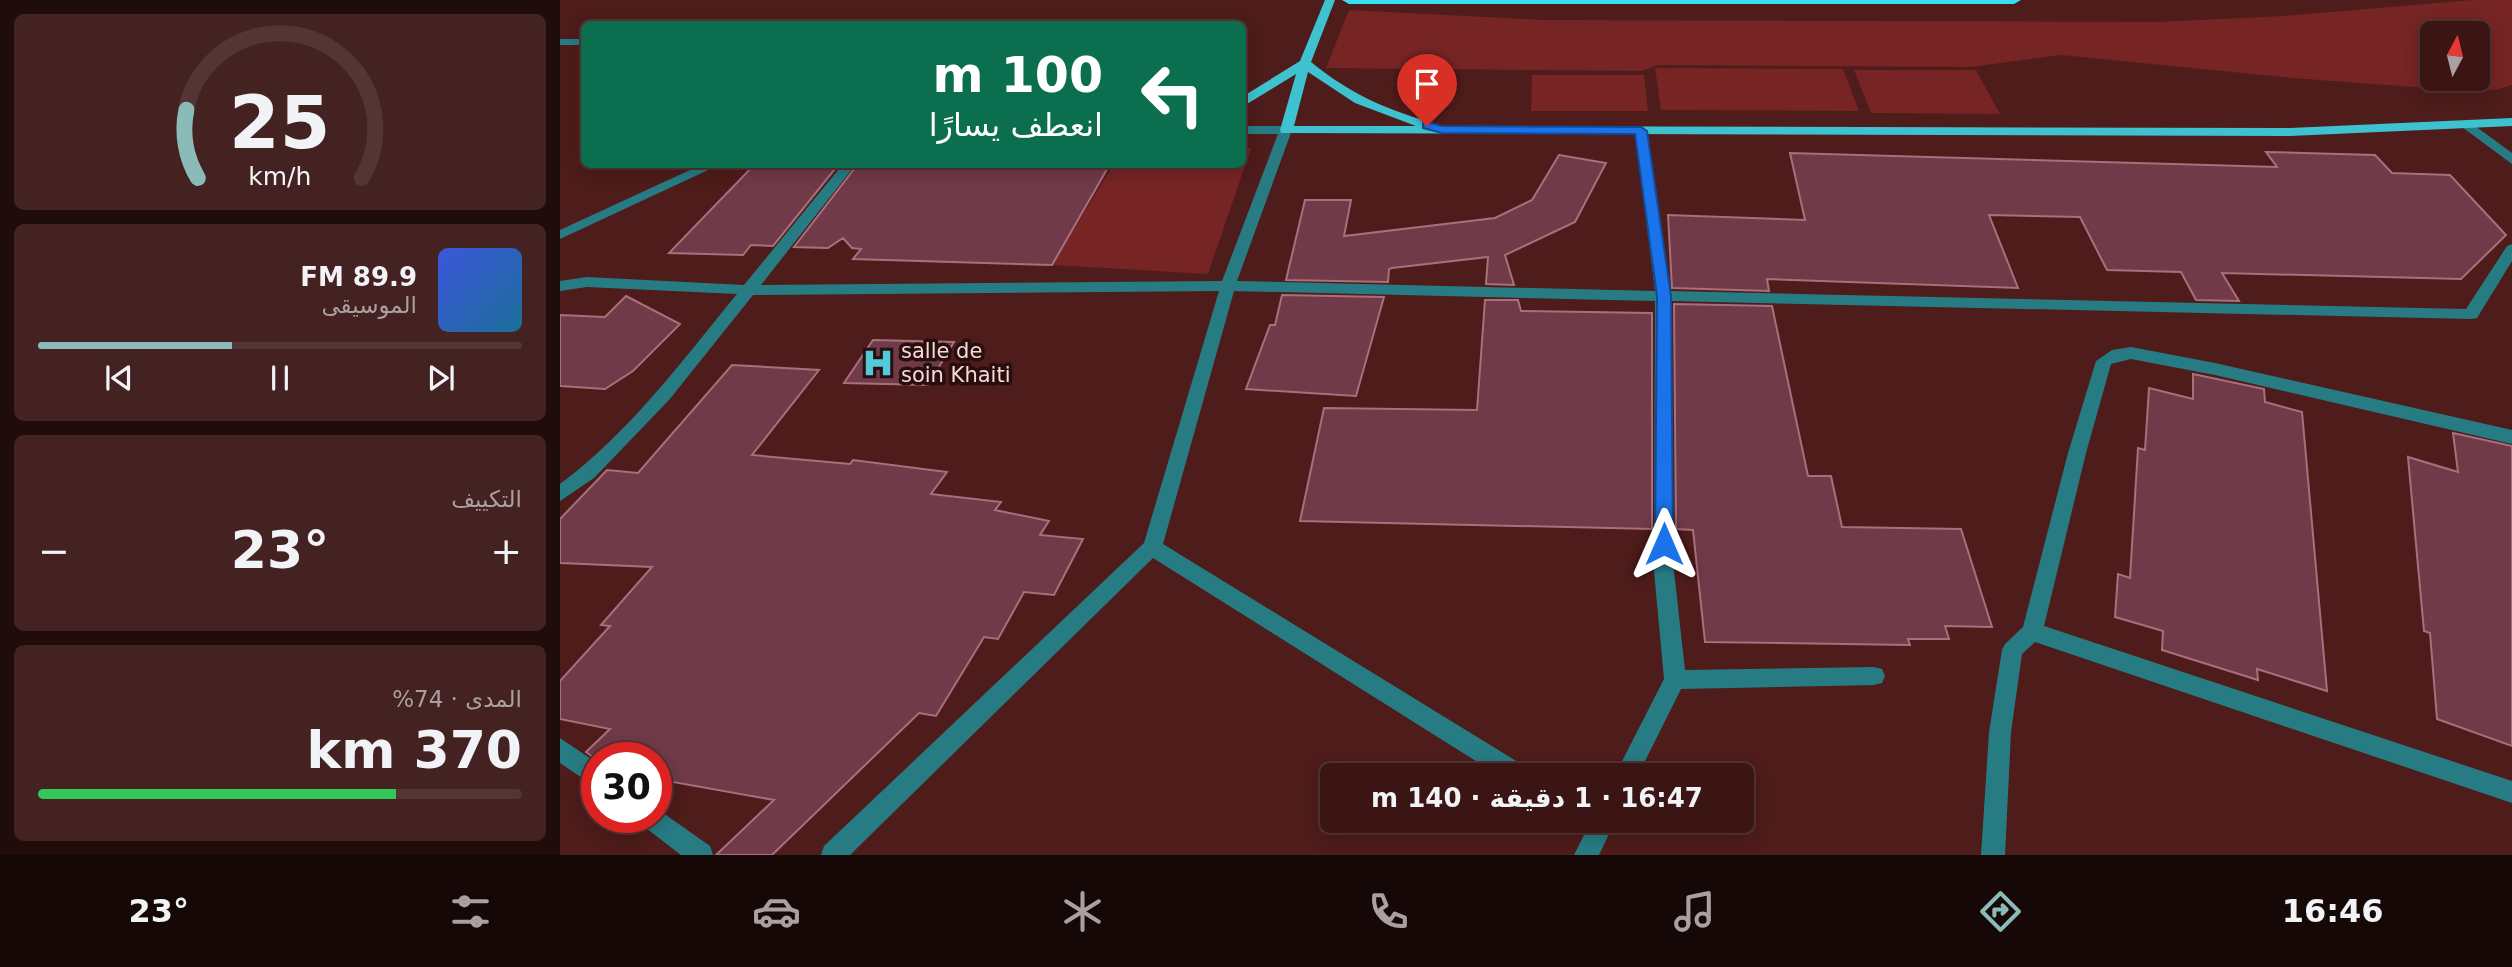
<!DOCTYPE html>
<html lang="ar">
<head>
<meta charset="utf-8">
<style>
  :root { --surface:#3a1514; --page:#452222; --text:#f1f3f6; --muted:#ab9fa0; --line:#543434; --accent:#8bbbb9 }
  body { margin:0; font-family:"DejaVu Sans",Cairo,sans-serif; background:var(--page); color:var(--text); direction:rtl; height:100vh; display:flex; flex-direction:column; font-size:26px; white-space:nowrap }
  * { box-sizing:border-box; margin:0 }
  p { font-size:23px; color:var(--muted) }
  .icon { flex:none; width:38px; height:38px; fill:none; stroke:currentColor; stroke-width:2; stroke-linecap:round; stroke-linejoin:round }
  .map { position:relative; flex:1; overflow:hidden; direction:ltr }
  .sheet { display:flex; flex-direction:column; gap:14px; padding:14px; background:#200c0b; width:560px }
  .sheet>* { flex:none }
  .banner { position:absolute; left:21px; top:21px; width:665px; height:147px; border-radius:10px; box-shadow:0 4px 18px #0003,0 0 0 2px var(--line); direction:rtl; background:#0b6e4f; color:#fff; overflow:hidden }
  .needle { width:46px; rotate:7deg }
  .tools { position:absolute; left:1860px; top:21px; display:grid; gap:14px }
  .tools a { display:grid; place-items:center; width:70px; height:70px; border-radius:10px; background:var(--surface); box-shadow:0 4px 18px #0003,0 0 0 2px var(--line); font-size:35px }
  .speed { position:absolute; left:21px; top:742px; display:flex; gap:14px; font-size:35px; font-weight:700; text-align:center }
  .speed>* { display:grid; place-content:center; width:91px; height:91px; border-radius:50%; background:var(--surface); box-shadow:0 4px 18px #0003,0 0 0 2px var(--line); line-height:1 }
  .speed .limit { border:10px solid #d22; background:#fff; color:#111 }
  .pin { position:absolute; display:grid; place-items:center; width:60px; height:60px; color:#fff; margin:-72px -30px; border-radius:50% 50% 50% 0; rotate:-45deg; box-shadow:0 0 7px #0007 }
  .pin .icon { rotate:45deg }
  .me { position:absolute; width:77px; margin:-38px; rotate:0deg; stroke-linejoin:round; filter:drop-shadow(0 0 5px #0008) }
  .turn { display:flex; align-items:center; gap:24px; height:147px; padding:0 28px; font-size:32px }
  .turn .icon { width:91px; height:91px; stroke-width:2.5 }
  .turn b { display:block; font-size:49px; line-height:60px }
  .big { font-size:52px; font-weight:600; line-height:1.1 }
  .sheet .widget { flex:1; display:flex; flex-direction:column; justify-content:center; gap:10px; min-width:0; padding:0 24px; border-radius:10px; background:var(--page) }
  .sheet .dial { align-items:center; gap:0 }
  .dial svg { height:182px; overflow:visible; fill:none; stroke:var(--line); stroke-width:7; stroke-linecap:round; text-anchor:middle }
  .dial text { fill:var(--text); stroke:none }
  .song { display:flex; align-items:center; gap:21px }
  .cover { width:84px; height:84px; border-radius:10px; background:linear-gradient(135deg,hsl(230 70% 55%),hsl(200 70% 35%)) }
  .played { height:7px; border-radius:4px; background:linear-gradient(90deg,var(--accent) 40%,var(--line) 40%) }
  .keys { display:flex; justify-content:space-around; direction:ltr }
  .heat { display:flex; justify-content:space-between; align-items:center; font-size:38px; direction:ltr }
  .charge { height:10px; border-radius:5px; background:linear-gradient(90deg,#34c759 74%,var(--line) 0) }
  .trip { position:absolute; left:760px; top:763px; width:434px; height:70px; border-radius:10px; background:var(--surface); box-shadow:0 4px 18px #0003,0 0 0 2px var(--line); font-weight:600; line-height:70px; text-align:center; direction:rtl }
  .dock { display:flex; height:112px; justify-content:space-around; align-items:center; background:#170808; color:var(--muted) }
  .dock .icon { width:49px; height:49px }
  .dock .on { color:var(--accent) }
  .dock b { font-size:32px; color:var(--text) }
  main { display:flex; flex:1; min-height:0 }
  .map>svg:first-child { display:block }
  .green { fill:#762424; fill-rule:evenodd }
  .building { fill:#703a48; stroke:#aa6f7d; stroke-width:2 }
  .lines { fill:none; stroke-linecap:round; stroke-linejoin:round }
  .minor { fill:#277c84; fill-rule:evenodd }
  .major { fill:#3ec2cf; fill-rule:evenodd }
  .highway { fill:#35dfef; fill-rule:evenodd }
  .route { fill:#1a73e8; stroke:#114b97; stroke-width:2 }
  .labels { text-anchor:middle; dominant-baseline:central; stroke-width:7; stroke-linejoin:round; paint-order:stroke }
  .poi-label { font-size:21px; fill:#fad8d5; stroke:#260f0e; text-anchor:start }
</style>
</head>
<body>
<main>
<div class="map">
<svg width="1952" height="855" viewBox="0 0 1952 855">
  <rect width="100%" height="100%" fill="#4e1c1a"/>
  <path class="green" d="M1912,0H1952V85L1935,90L1854,87L1732,78L1501,55L1411,67L1098,65L1081,71L766,68L789,10L985,20L1598,22L1723,16ZM1918,33V79H1872V33Z
    M1095,68L1283,69L1299,111L1101,110Z
    M1294,70H1416L1440,114L1311,113Z
    M972,75H1084L1088,111H971Z
    M683,148H691L648,274L492,265L553,165L682,164Z"/>
  <path class="building" d="M1706,152L1815,155L1832,173L1890,175L1946,235L1901,279L1662,273L1679,301L1636,300L1621,272L1547,270L1520,217L1429,215L1458,288L1207,279L1209,291L1112,288L1108,215L1245,220L1230,153L1717,167Z
    M999,155L1046,163L1015,222L945,255L954,285L926,284L928,257L832,268L829,269L828,282L726,280L745,200H791L784,236L935,218L972,200Z
    M195,164H279L213,246L191,245L183,255L109,253Z
    M298,164H550L492,265L293,259L301,249L292,248L283,238L268,248L234,247Z
    M722,295L824,297L796,396L686,389L710,325H715Z
    M66,296L120,324L73,371L45,389L0,386V315L45,317Z
    M925,300H958L961,311L1092,313V529L740,521L764,408L917,410Z
    M1114,304L1212,306L1248,476H1271L1282,527L1401,529L1432,627L1385,626L1389,639H1348L1350,645L1145,642L1133,530L1116,529Z
    M313,340L394,342L368,385L284,383Z
    M172,365L259,370L192,455L290,464L293,460L387,472L371,494L441,502L435,510L489,521L480,535L523,539L494,595L464,592L438,639L424,637L376,716L359,713L212,855H156L214,800L96,779V758L37,760L26,752L50,729L0,719V681L50,626L41,625L92,567L0,563V519L47,470L78,473Z
    M1633,374L1704,389L1705,402L1742,412L1767,691L1697,669L1698,680L1602,650L1603,631L1555,617L1558,574L1570,578L1578,448L1585,450L1589,388L1633,399Z
    M1893,433L1952,446V746L1877,719L1870,633L1864,631L1848,457L1898,472Z"/>
  <g class="lines">
    <path class="minor" d="M0,39H24V45H0Z
      M1907,120L1952,153V164L1902,127L1901,124Z
      M682,126H726L732,130L677,281L1095,291L1075,131L1081,127L1087,131L1110,291L1906,309L1947,246L1952,244V261L1917,318L1911,319L1111,301L1114,571L1125,670L1314,667L1322,669L1325,676L1322,683L1314,685L1121,689L1078,775H1055L1104,679L1094,571L1095,301L674,291L603,544L966,767L969,775H938L593,558L290,855H261L264,846L584,543L659,291L193,295L109,400L34,478L0,501V484C69,433 122,361 177,294L27,287L0,291V281L27,277L184,285L283,164H296L201,285L662,281L718,134H682Z
      M143,164H161L0,239V230Z
      M1571,347L1655,363L1952,430V444L1655,375L1571,359L1551,364L1526,453L1484,626L1952,781V803L1475,642L1462,654L1451,732L1445,855H1421L1429,732L1442,650L1445,644L1463,627L1508,453L1536,361L1552,350Z
      M0,738L37,763V788L0,763Z
      M96,808L150,846L153,855H121L82,825L78,817H96Z
      M1031,821H1055L1039,855H1014Z"/>
    <path class="major" d="M765,0H775L751,62C786,91 824,109 867,121V126L1730,128L1952,118V126L1730,136L721,133L720,130L736,74L682,107V97L740,61ZM748,72L795,103L856,126H734Z"/>
    <path class="highway" d="M782,0H1461L1454,4H789Z"/>
  </g>
  <path class="route" d="M867,122L882,126L1081,127L1087,131L1111,296L1113,544L1110,549H1098L1095,544L1097,296L1075,134L882,133L863,128V123Z"/>
  <defs>
    <symbol id="hospital-bare" viewBox="-9 -9 18 18"><path d="M-5-5h3v3.5h4V-5h3V5h-3V1.5h-4V5h-3Z" fill="#52cbd8" stroke="#260f0e" stroke-width="2.5" paint-order="stroke"/></symbol>
  </defs>
  <g fill-rule="evenodd">
    <use href="#hospital-bare" x="296" y="341" width="44" height="44"/>
  </g>
  <g class="labels">
    <g class="poi-label">
      <text x="341" y="351">salle de<tspan x="341" dy="24">soin Khaiti</tspan></text>
    </g>
  </g>
</svg>
<div class="tools">
<a><svg class="needle" viewBox="-14 -14 28 28"><path d="M0-13l5 13h-10z" fill="#e53935"/><path d="M0 13l5-13h-10z" fill="#ab9fa0"/></svg></a>
</div>
<div class="speed"><div class="limit">30</div></div>
<div class="pin" style="left:867px;top:126px;background:#d93025"><svg class="icon" aria-label="arrive" viewBox="0 0 24 24"><path d="M6 21V4h12l-3 4 3 4H6"/></svg></div>
<svg class="me" style="left:1104px;top:544px" viewBox="-20 -20 40 40"><path d="M0-17L14 15 0 8-14 15z" fill="#1a73e8" stroke="#fff" stroke-width="4"/></svg>
<div class="trip">16:47 · 1 دقيقة · 140 m</div>
<div class="banner">
<div class="turn"><svg class="icon" aria-label="left" viewBox="0 0 24 24"><path d="M17 20v-9H6M10 6l-5 5 5 5"/></svg><div><b>100 m</b>انعطف يسارًا</div></div>
</div>
</div>
<section class="sheet">
<div class="widget dial"><svg viewBox="0 0 100 80">
<path d="M14 69A42 42 0 1 1 86 69"/>
<path d="M14 69A42 42 0 0 1 9 39" stroke="#8bbbb9"/>
<text x="50" y="56" font-size="32" font-weight="700">25</text>
<text x="50" y="72" font-size="11">km/h</text>
</svg></div>
<div class="widget">
<div class="song"><i class="cover"></i><div><b>89.9 FM</b><p>الموسيقى</p></div></div>
<div class="played"></div>
<div class="keys"><svg class="icon" aria-label="previous" viewBox="0 0 24 24"><path d="M18 5L8 12l10 7zM5 5v14"/></svg><svg class="icon" aria-label="pause" viewBox="0 0 24 24"><path d="M8 5v14M16 5v14"/></svg><svg class="icon" aria-label="next" viewBox="0 0 24 24"><path d="M6 5l10 7-10 7zM19 5v14"/></svg></div>
</div>
<div class="widget"><p>التكييف</p>
<div class="heat"><a>−</a><b class="big">23°</b><a>+</a></div>
</div>
<div class="widget"><p>المدى · 74%</p><b class="big">370 km</b><div class="charge"></div></div>
</section>
</main>
<nav class="dock">
<b>16:46</b>
<svg class="icon on" aria-label="directions" viewBox="0 0 24 24"><path d="M12 3l9 9-9 9-9-9zM9 14v-3h6M13 9l2 2-2 2"/></svg>
<svg class="icon" aria-label="music" viewBox="0 0 24 24"><path d="M9 18V5l10-2v13"/><circle cx="6" cy="18" r="3"/><circle cx="16" cy="16" r="3"/></svg>
<svg class="icon" aria-label="phone" viewBox="0 0 24 24"><path d="M5 4h4l2 5-3 2q2 4 5 5l2-3 5 2v4C11 20 4 13 5 4z"/></svg>
<svg class="icon" aria-label="climate" viewBox="0 0 24 24"><path d="M12 3v18M4 7l16 10M4 17L20 7"/></svg>
<svg class="icon" aria-label="car" viewBox="0 0 24 24"><path d="M5 17H2v-5l4-1 3-4h7l3 4 3 1v5h-3M9 17h6M6 11h13"/><circle cx="7" cy="17" r="2"/><circle cx="17" cy="17" r="2"/></svg>
<svg class="icon" aria-label="filters" viewBox="0 0 24 24"><path d="M4 7h16M4 17h16"/><circle cx="9" cy="7" r="2"/><circle cx="15" cy="17" r="2"/></svg>
<b>23°</b>
</nav>
</body>
</html>
